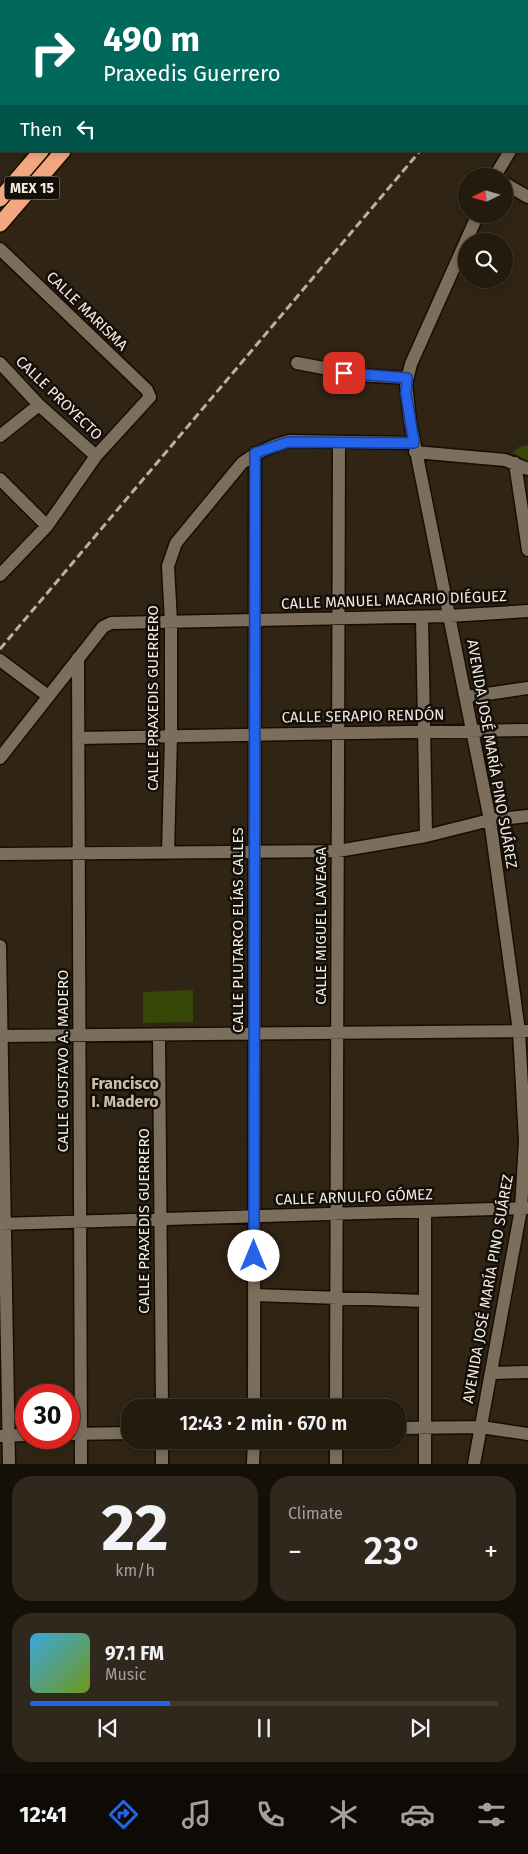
<!DOCTYPE html>
<html lang="en">
<head>
<meta charset="utf-8">
<style>
  :root { --surface:#241b0f; --page:#30281d; --text:#f1f3f6; --muted:#a3a19e; --line:#41392f; --accent:#2563eb }
  body { margin:0; font-family:"Fira Sans",sans-serif; background:var(--page); color:var(--text); height:100vh; display:flex; flex-direction:column; font-size:19px; white-space:nowrap }
  * { box-sizing:border-box; margin:0 }
  p { font-size:16px; color:var(--muted) }
  .icon { flex:none; width:28px; height:28px; fill:none; stroke:currentColor; stroke-width:2; stroke-linecap:round; stroke-linejoin:round }
  .map { position:relative; height:1464px; overflow:hidden }
  .panel { display:flex; flex-direction:column; gap:12px; padding:12px; background:#140f08; flex:1 }
  .panel>* { flex:none }
  .guide { position:absolute; left:0px; top:0px; width:529px; height:152px; box-shadow:0 2px 8px #0003,0 0 0 1px var(--line); background:#00695c; color:#fff; overflow:hidden }
  .needle { width:32px; rotate:265deg }
  .tools { position:absolute; left:458px; top:168px; display:grid; gap:10px }
  .tools a { display:grid; place-items:center; width:55px; height:55px; border-radius:50%; background:var(--surface); box-shadow:0 2px 8px #0003,0 0 0 1px var(--line); font-size:25px }
  .speed { position:absolute; left:15px; top:1384px; display:flex; gap:10px; font-size:25px; font-weight:700; text-align:center }
  .speed>* { display:grid; place-content:center; width:65px; height:65px; border-radius:50%; background:var(--surface); box-shadow:0 2px 8px #0003,0 0 0 1px var(--line); line-height:1 }
  .speed .limit { border:8px solid #d22; background:#fff; color:#111 }
  .pin { position:absolute; display:grid; place-items:center; width:42px; height:42px; color:#fff; margin:-21px; border-radius:10px; box-shadow:0 2px 8px #0006 }
  .me { position:absolute; width:55px; margin:-28px; rotate:0deg; stroke-linejoin:round; filter:drop-shadow(0 0 4px #0008) }
  .turn { display:flex; align-items:center; gap:18px; height:105px; padding:0 20px; font-size:22px }
  .turn .icon { width:65px; height:65px; stroke-width:2.5 }
  .turn b { display:block; font-size:35px; line-height:42px }
  .then { display:flex; align-items:center; height:48px; padding:0 20px; background:#0003; gap:10px; font-size:19px }
  .big { font-size:38px; font-weight:600; line-height:1.1 }
  .panel .widget { flex:1; display:flex; flex-direction:column; justify-content:center; gap:8px; min-width:0; padding:0 18px; border-radius:20px; background:var(--page) }
  .panel .dial { align-items:center; gap:0 }
  .dial b { font-size:65px; line-height:1 }
  .song { display:flex; align-items:center; gap:15px }
  .cover { width:60px; height:60px; border-radius:8px; background:linear-gradient(135deg,hsl(200 70% 55%),hsl(80 70% 35%)) }
  .played { height:5px; border-radius:2px; background:linear-gradient(90deg,var(--accent) 30%,var(--line) 30%) }
  .keys { display:flex; justify-content:space-around; direction:ltr }
  .heat { display:flex; justify-content:space-between; align-items:center; font-size:28px; direction:ltr }
  .panel .tiles { flex:1; display:grid; gap:12px; grid-template-columns:1fr 1fr }
  .widget:last-child { grid-column:span 2 }
  .trip { position:absolute; left:121px; top:1399px; width:285px; height:50px; border-radius:20px; background:var(--surface); box-shadow:0 2px 8px #0003,0 0 0 1px var(--line); font-weight:600; line-height:50px; text-align:center }
  .dock { display:flex; height:80px; justify-content:space-around; align-items:center; background:#0e0b06; color:var(--muted) }
  .dock .icon { width:35px; height:35px }
  .dock .selected { color:var(--accent) }
  .dock b { font-size:22px; color:var(--text) }
  .map>svg:first-child { display:block }
  .green { fill:#364708 }
  .lines { fill:none; stroke-linecap:round; stroke-linejoin:round }
  .minor-casing { stroke:#180d01; stroke-width:15 }
  .highway-casing { stroke:#180d01; stroke-width:18 }
  .minor { stroke:#7c6e5c; stroke-width:12 }
  .highway { stroke:#f2a780; stroke-width:15 }
  .rail { stroke:#b9b0a4; stroke-width:3; stroke-dasharray:8 4; stroke-linecap:butt }
  .route-casing { stroke:#184099; stroke-width:12 }
  .route { stroke:#2563eb; stroke-width:9 }
  .labels { text-anchor:middle; dominant-baseline:central; stroke-width:5; stroke-linejoin:round; paint-order:stroke }
  .shield { fill:#140e08; stroke:#b0a9a0; stroke-width:1 }
  .shield-label { font-size:14px; font-weight:bold; fill:#f3ebe1 }
  .street-label { font-size:15px; fill:#f3ebe1; stroke:#140e08 }
  .neighbourhood-label { font-size:16px; font-weight:bold; fill:#ccbda9; stroke:#140e08 }
</style>
</head>
<body>
<div class="map">
<svg width="528" height="1464" viewBox="0 0 528 1464">
  <rect width="100%" height="100%" fill="#302414"/>
  <path class="green" d="M528,445V461L513,453L519,447Z
    M193,990V1022L143,1023V992Z"/>
  <g class="lines">
    <defs>
      <path id="minor" d="M528,115V114
        M495,176L510,151
        M504,183L528,197
        M0,249L147,390L150,397L96,456L47,526L0,575
        M0,363L39,405L96,456
        M297,363L360,375L407,378
        M0,436L39,405
        M415,452L505,460L528,469
        M515,463L528,550
        M0,479L47,526
        M422,617L426,836
        M78,658L81,1464
        M0,660L48,696
        M466,697L528,688
        M78,738L528,730
        M0,758L103,627L111,623L449,616L528,611
        M168,853L171,736V622L168,566L176,543L242,463C257,452 270,446 289,441L414,443
        M0,854L338,851L426,836L490,820L528,816
        M0,946L9,1464
        M159,1035L162,1408
        M0,1036L528,1031
        M0,1224L528,1208
        M254,1295L425,1301
        M491,1373L528,1372
        M254,1408L255,453
        M336,1408L339,444
        M398,1428L481,1427L528,1434
        M69,1434L130,1433
        M0,1436L26,1435
        M162,1440V1464
        M253,1464L254,1440
        M336,1464V1440
        M425,1464V1211
        M474,1464L521,1209L525,1141L519,1031L490,820L410,421L406,384L411,364L478,214"/>
      <path id="highway" d="M170,1L171,0
        M196,1L197,0
        M0,199L41,151
        M0,224L63,151"/>
    </defs>
    <use href="#minor" class="minor-casing"/>
    <use href="#highway" class="highway-casing"/>
    <use href="#minor" class="minor"/>
    <use href="#highway" class="highway"/>
    <path class="rail" d="M528,24V23
      M0,649L420,151"/>
  </g>
  <g class="lines">
    <defs>
      <path id="route" d="M254,1256L255,453L288,442L414,443L406,394L407,378L344,373"/>
    </defs>
    <use href="#route" class="route-casing"/>
    <use href="#route" class="route"/>
  </g>
  <g class="labels">
    <rect class="shield" x="4.5" y="176.5" width="55" height="23" rx="4"/>
    <g class="shield-label">
      <text x="32" y="188">MEX 15</text>
    </g>
    <g class="street-label">
      <text transform="translate(87 311) rotate(44)">CALLE MARISMA</text>
      <text transform="translate(59 398) rotate(44)">CALLE PROYECTO</text>
      <text transform="translate(394 600) rotate(-2)">CALLE MANUEL MACARIO DIÉGUEZ</text>
      <text transform="translate(153 698) rotate(-90)">CALLE PRAXEDIS GUERRERO</text>
      <text transform="translate(363 716) rotate(-1)">CALLE SERAPIO RENDÓN</text>
      <text transform="translate(492 754) rotate(80)">AVENIDA JOSÉ MARÍA PINO SUÁREZ</text>
      <text transform="translate(321 926) rotate(-90)">CALLE MIGUEL LAVEAGA</text>
      <text transform="translate(238 930) rotate(-90)">CALLE PLUTARCO ELÍAS CALLES</text>
      <text transform="translate(63 1061) rotate(-90)">CALLE GUSTAVO A. MADERO</text>
      <text transform="translate(354 1197) rotate(-2)">CALLE ARNULFO GÓMEZ</text>
      <text transform="translate(144 1221) rotate(-90)">CALLE PRAXEDIS GUERRERO</text>
      <text transform="translate(488 1289) rotate(-80)">AVENIDA JOSÉ MARÍA PINO SUÁREZ</text>
    </g>
    <g class="neighbourhood-label">
      <text x="125" y="1083">Francisco<tspan x="125" dy="18">I. Madero</tspan></text>
    </g>
  </g>
</svg>
<div class="tools">
<a><svg class="needle" viewBox="-14 -14 28 28"><path d="M0-13l5 13h-10z" fill="#e53935"/><path d="M0 13l5-13h-10z" fill="#a3a19e"/></svg></a>
<a><svg class="icon" aria-label="search" viewBox="0 0 24 24"><circle cx="10" cy="10" r="6"/><path d="M15 15l6 6"/></svg></a>
</div>
<div class="speed"><div class="limit">30</div></div>
<div class="pin" style="left:344px;top:373px;background:#d93025"><svg class="icon" aria-label="arrive" viewBox="0 0 24 24"><path d="M6 21V4h12l-3 4 3 4H6"/></svg></div>
<svg class="me" style="left:254px;top:1256px" viewBox="-20 -20 40 40"><circle r="19" fill="#fff"/><path d="M0-13L10 11 0 6-10 11z" fill="#2563eb"/></svg>
<div class="trip">12:43 · 2 min · 670 m</div>
<div class="guide">
<div class="turn"><svg class="icon" aria-label="right" viewBox="0 0 24 24"><path d="M7 20v-9h11M14 6l5 5-5 5"/></svg><div><b>490 m</b>Praxedis Guerrero</div></div>
<div class="then">Then<svg class="icon" aria-label="left" viewBox="0 0 24 24"><path d="M17 20v-9H6M10 6l-5 5 5 5"/></svg></div>
</div>
</div>
<section class="panel">
<div class="tiles">
<div class="widget dial"><b>22</b><p>km/h</p></div>
<div class="widget"><p>Climate</p>
<div class="heat"><a>−</a><b class="big">23°</b><a>+</a></div>
</div>
<div class="widget">
<div class="song"><i class="cover"></i><div><b>97.1 FM</b><p>Music</p></div></div>
<div class="played"></div>
<div class="keys"><svg class="icon" aria-label="previous" viewBox="0 0 24 24"><path d="M18 5L8 12l10 7zM5 5v14"/></svg><svg class="icon" aria-label="pause" viewBox="0 0 24 24"><path d="M8 5v14M16 5v14"/></svg><svg class="icon" aria-label="next" viewBox="0 0 24 24"><path d="M6 5l10 7-10 7zM19 5v14"/></svg></div>
</div>
</div>
</section>
<nav class="dock">
<b>12:41</b>
<svg class="icon selected" aria-label="directions" viewBox="0 0 24 24"><path d="M12 3l9 9-9 9-9-9zM9 14v-3h6M13 9l2 2-2 2"/></svg>
<svg class="icon" aria-label="music" viewBox="0 0 24 24"><path d="M9 18V5l10-2v13"/><circle cx="6" cy="18" r="3"/><circle cx="16" cy="16" r="3"/></svg>
<svg class="icon" aria-label="phone" viewBox="0 0 24 24"><path d="M5 4h4l2 5-3 2q2 4 5 5l2-3 5 2v4C11 20 4 13 5 4z"/></svg>
<svg class="icon" aria-label="climate" viewBox="0 0 24 24"><path d="M12 3v18M4 7l16 10M4 17L20 7"/></svg>
<svg class="icon" aria-label="car" viewBox="0 0 24 24"><path d="M5 17H2v-5l4-1 3-4h7l3 4 3 1v5h-3M9 17h6M6 11h13"/><circle cx="7" cy="17" r="2"/><circle cx="17" cy="17" r="2"/></svg>
<svg class="icon" aria-label="filters" viewBox="0 0 24 24"><path d="M4 7h16M4 17h16"/><circle cx="9" cy="7" r="2"/><circle cx="15" cy="17" r="2"/></svg>
</nav>
</body>
</html>
